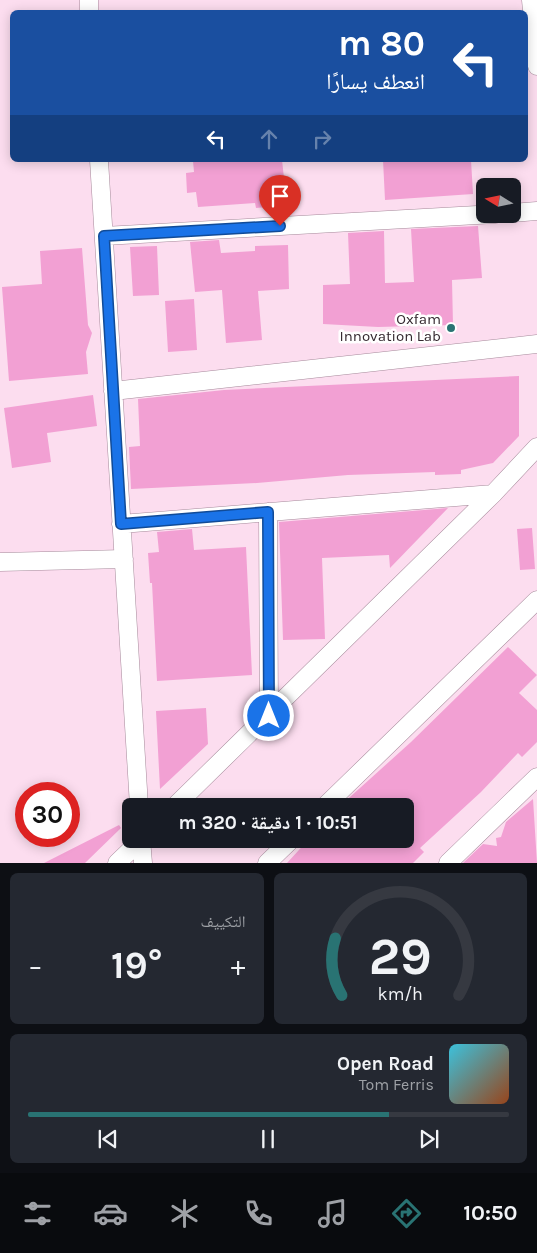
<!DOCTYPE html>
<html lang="ar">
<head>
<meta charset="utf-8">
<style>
  :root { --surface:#171b24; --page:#242831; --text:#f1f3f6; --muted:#9ea1a6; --line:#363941; --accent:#297373 }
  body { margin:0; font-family:Karla,"Noto Naskh Arabic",sans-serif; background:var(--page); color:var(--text); direction:rtl; height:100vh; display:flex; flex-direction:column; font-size:19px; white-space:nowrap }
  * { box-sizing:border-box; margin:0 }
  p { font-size:16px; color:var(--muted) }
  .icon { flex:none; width:28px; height:28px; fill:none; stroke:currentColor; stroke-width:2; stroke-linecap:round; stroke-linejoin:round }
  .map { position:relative; height:863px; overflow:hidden; direction:ltr }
  .panel { display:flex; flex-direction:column; gap:10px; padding:10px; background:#0d0f14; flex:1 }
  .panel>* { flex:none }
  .hud { position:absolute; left:10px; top:10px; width:518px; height:152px; border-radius:8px; box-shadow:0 2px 12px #0003; direction:rtl; background:#1a4fa0; color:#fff; overflow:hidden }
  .needle { width:32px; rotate:280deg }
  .buttons { position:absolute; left:476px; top:178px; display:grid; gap:10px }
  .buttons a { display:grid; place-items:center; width:45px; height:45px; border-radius:8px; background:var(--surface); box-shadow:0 2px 12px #0003; font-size:25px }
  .speed { position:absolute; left:15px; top:782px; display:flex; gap:10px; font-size:25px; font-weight:700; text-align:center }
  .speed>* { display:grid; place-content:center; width:65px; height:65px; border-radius:50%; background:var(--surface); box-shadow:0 2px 12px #0003; line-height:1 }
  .speed .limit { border:8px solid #d22; background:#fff; color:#111 }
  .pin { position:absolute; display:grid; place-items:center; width:42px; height:42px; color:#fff; margin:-51px -21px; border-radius:50% 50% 50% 0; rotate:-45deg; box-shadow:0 0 5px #0007 }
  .pin .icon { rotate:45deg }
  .me { position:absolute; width:55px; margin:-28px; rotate:0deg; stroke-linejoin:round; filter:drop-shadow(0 0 4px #0008) }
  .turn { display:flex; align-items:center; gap:18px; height:105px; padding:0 20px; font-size:22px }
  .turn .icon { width:65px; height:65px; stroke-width:2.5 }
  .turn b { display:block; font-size:35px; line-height:42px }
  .lanes { display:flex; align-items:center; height:48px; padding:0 20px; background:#0003; justify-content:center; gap:25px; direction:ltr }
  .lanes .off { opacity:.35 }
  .big { font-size:38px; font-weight:700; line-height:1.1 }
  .panel .tile { flex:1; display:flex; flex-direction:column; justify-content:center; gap:8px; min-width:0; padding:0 18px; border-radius:8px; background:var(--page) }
  .panel .dial { align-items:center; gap:0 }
  .dial svg { height:130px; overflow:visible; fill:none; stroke:var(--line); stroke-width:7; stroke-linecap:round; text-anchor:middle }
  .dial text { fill:var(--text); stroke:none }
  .song { display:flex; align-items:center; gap:15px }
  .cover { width:60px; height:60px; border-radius:8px; background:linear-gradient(135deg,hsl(190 70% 55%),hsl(20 70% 35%)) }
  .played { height:5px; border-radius:2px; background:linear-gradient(90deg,var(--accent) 75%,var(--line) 75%) }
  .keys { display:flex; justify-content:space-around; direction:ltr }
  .heat { display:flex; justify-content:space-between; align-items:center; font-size:28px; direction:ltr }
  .panel .tiles { flex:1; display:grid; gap:10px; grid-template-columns:1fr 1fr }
  .tile:last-child { grid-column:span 2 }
  .trip { position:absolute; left:122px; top:798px; width:292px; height:50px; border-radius:8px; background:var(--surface); box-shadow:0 2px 12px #0003; font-weight:700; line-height:50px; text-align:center; direction:rtl }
  .tab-bar { display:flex; height:80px; justify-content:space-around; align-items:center; background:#090b0e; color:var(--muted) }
  .tab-bar .icon { width:35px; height:35px }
  .tab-bar .selected { color:var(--accent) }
  .tab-bar b { font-size:22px; color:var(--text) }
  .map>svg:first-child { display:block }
  .building { fill:#f2a0d3 }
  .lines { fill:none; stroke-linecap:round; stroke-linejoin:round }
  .street-casing { stroke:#a68a9b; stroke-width:19 }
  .street { stroke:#fff; stroke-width:18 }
  .route-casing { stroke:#114b97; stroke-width:12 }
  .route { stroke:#1a73e8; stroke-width:9 }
  .poi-dot { fill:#297373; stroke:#fff; stroke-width:2 }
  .labels { text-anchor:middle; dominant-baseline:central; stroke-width:5; stroke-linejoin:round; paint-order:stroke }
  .poi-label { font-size:15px; fill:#34282f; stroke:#fff; text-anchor:end }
</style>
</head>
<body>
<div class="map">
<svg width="537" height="863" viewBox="0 0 537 863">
  <rect width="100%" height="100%" fill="#fcddef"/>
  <path class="building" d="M282,160L287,205L256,208L255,203L198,207L196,192L187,193L186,173L194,172L193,161Z
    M383,160H471L473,194L385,200Z
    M478,226L482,278L452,280L453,325L378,327L323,324V285L350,284L348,233L384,231L385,283L414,282L411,229Z
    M219,240L221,253L255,251V246L288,245L289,289L258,291L262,340L226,343L222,290L195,292L190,242Z
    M157,246L159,295L133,296L130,247Z
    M82,248L88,325L92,333L86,352L88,374L9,381L2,287L42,284L40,251Z
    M194,299L197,350L168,352L165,301Z
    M519,376V436L493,463L461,470V474L435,475V472L348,475L257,483L131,489L129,447L140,446L138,399L224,390Z
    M93,395L97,426L47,433L51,462L12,468L4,408Z
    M448,508L390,568L389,555L322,558L325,639L283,640L279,522Z
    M532,528L535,569L520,570L517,529Z
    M192,529L194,550L246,547L252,675L157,681L152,583H150L148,553L159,552L157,532Z
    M508,647L537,675L519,693L537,710V742L522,757L518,753L481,792L420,848L424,852L413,863H287L309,839H406V806H340L411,742Z
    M206,708L208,744L160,789L156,711Z
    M533,799L537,863H463L483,844L497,846L496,838L501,837L506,822Z
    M119,825L121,828L85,863H44Z"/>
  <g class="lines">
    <defs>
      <path id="street" d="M89,0V12
        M531,0L537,66
        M99,160L139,806
        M512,213L537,211
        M104,236L495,214
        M113,391L537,344
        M268,512L269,716
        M121,524L493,494
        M0,562L124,559
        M175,806L493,494L537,447
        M325,806L537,600
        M141,839L143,863
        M117,863L142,839
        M267,863L292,839
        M448,863L537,777"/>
    </defs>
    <use href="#street" class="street-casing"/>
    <use href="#street" class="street"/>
  </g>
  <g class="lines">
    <defs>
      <path id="route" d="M269,716L268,512L121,524L104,236L280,226"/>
    </defs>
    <use href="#route" class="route-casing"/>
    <use href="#route" class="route"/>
  </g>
  <circle class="poi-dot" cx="451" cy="328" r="5"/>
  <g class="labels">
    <g class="poi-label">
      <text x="441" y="319">Oxfam<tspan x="441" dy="17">Innovation Lab</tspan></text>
    </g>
  </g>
</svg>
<div class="buttons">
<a><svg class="needle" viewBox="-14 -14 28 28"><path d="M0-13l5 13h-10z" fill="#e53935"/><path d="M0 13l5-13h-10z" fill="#9ea1a6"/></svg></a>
</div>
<div class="speed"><div class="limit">30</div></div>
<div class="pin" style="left:280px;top:226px;background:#d93025"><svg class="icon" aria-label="arrive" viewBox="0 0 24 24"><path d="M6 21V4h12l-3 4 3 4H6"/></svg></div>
<svg class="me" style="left:269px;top:716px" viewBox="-20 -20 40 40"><circle r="17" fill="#1a73e8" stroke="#fff" stroke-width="3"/><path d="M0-11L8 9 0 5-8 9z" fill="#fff"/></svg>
<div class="trip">10:51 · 1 دقيقة · 320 m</div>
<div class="hud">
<div class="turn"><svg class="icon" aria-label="left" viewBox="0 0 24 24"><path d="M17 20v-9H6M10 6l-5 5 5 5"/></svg><div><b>80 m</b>انعطف يسارًا</div></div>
<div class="lanes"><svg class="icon" aria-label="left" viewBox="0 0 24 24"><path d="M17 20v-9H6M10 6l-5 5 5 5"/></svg><svg class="icon off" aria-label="ahead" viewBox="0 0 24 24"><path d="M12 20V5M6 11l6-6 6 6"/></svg><svg class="icon off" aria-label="right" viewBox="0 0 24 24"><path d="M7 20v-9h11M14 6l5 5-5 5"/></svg></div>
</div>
</div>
<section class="panel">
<div class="tiles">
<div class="tile dial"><svg viewBox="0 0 100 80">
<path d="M14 69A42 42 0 1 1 86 69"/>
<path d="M14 69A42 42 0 0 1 10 34" stroke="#297373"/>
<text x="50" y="56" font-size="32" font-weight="700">29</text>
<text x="50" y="72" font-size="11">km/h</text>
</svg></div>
<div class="tile"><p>التكييف</p>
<div class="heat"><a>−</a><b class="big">19°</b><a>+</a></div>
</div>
<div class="tile">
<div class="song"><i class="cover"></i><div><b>Open Road</b><p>Tom Ferris</p></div></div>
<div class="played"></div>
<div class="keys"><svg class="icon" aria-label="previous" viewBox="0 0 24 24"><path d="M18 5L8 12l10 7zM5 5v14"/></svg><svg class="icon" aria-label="pause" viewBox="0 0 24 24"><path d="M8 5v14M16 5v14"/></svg><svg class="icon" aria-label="next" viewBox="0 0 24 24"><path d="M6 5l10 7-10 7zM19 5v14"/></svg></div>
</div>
</div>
</section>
<nav class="tab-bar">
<b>10:50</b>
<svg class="icon selected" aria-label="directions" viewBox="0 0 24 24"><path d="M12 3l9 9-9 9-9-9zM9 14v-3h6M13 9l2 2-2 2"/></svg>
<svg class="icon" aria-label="music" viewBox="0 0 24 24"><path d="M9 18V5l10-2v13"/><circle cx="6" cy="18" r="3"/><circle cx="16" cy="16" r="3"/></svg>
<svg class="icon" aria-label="phone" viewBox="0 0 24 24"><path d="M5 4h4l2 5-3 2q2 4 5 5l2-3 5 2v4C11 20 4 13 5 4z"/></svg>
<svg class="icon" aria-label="climate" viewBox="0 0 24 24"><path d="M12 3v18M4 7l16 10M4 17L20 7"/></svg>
<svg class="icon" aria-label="car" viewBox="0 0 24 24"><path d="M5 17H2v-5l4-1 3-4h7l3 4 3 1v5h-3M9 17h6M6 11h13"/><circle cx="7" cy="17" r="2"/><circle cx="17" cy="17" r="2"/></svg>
<svg class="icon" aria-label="filters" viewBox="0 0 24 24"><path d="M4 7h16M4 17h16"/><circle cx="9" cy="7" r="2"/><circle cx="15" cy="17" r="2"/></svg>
</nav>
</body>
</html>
